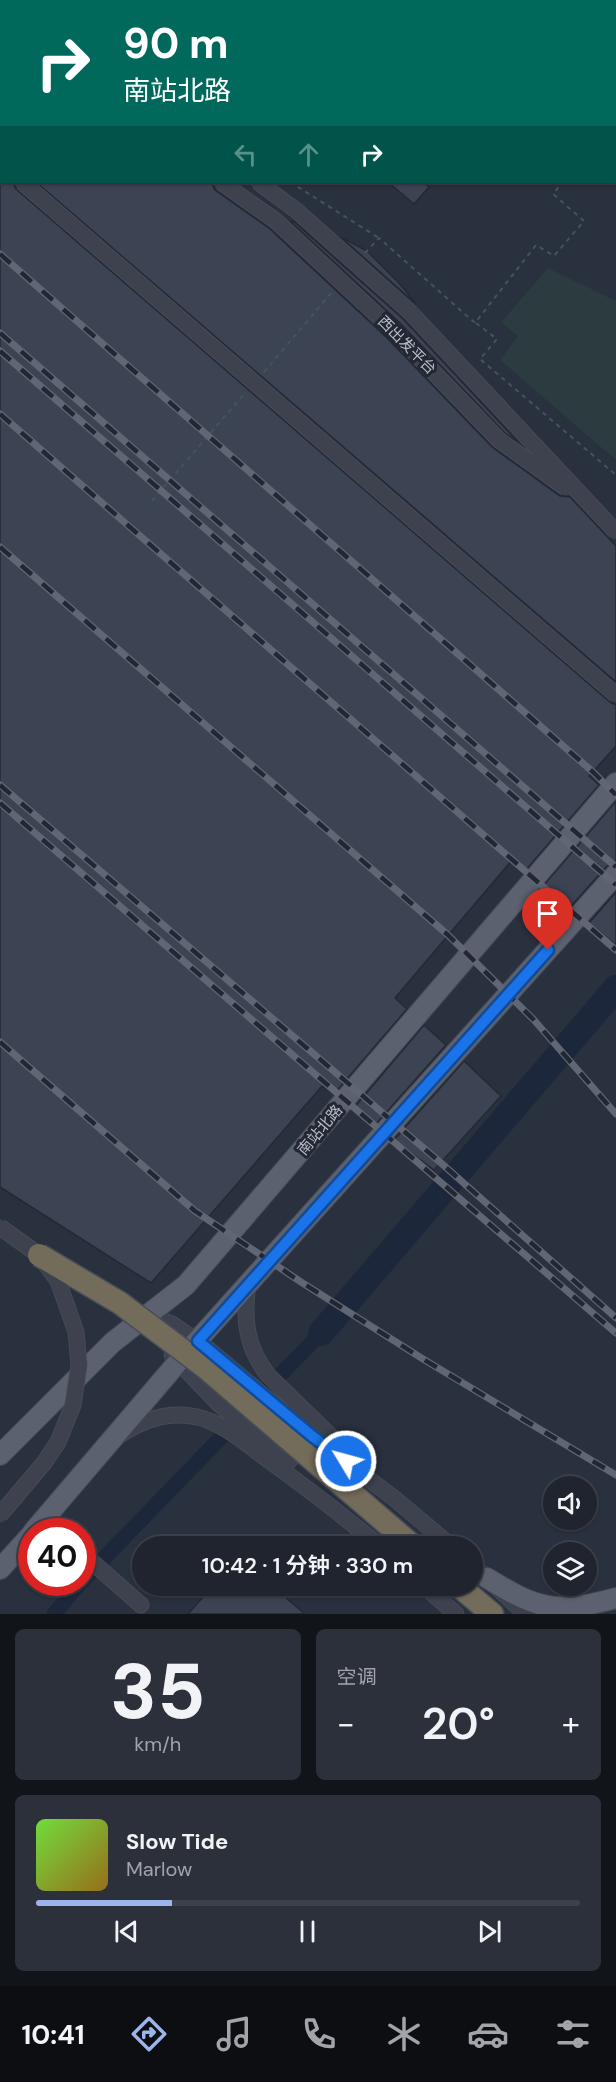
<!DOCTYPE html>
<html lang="zh">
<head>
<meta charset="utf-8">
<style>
  :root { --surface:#1f242e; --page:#2c303a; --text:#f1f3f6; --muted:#a1a4aa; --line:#3c414a; --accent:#9cb3eb }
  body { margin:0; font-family:"DM Sans","Noto Sans SC",sans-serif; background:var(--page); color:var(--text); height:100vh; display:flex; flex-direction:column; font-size:22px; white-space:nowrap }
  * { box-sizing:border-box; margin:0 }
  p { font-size:20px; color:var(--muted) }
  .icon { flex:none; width:33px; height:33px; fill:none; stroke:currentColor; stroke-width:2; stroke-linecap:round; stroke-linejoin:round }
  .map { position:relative; height:1614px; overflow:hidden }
  .side { display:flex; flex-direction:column; gap:15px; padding:15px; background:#111419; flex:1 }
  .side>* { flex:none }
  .banner { position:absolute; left:0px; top:0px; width:616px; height:183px; box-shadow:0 2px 4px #0004,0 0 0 2px var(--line); background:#00695c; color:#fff; overflow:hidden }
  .fabs { position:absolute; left:543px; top:1476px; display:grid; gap:12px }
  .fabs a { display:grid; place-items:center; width:54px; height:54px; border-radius:50%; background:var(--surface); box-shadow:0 2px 4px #0004,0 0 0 2px var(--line); font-size:30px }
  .speed { position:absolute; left:18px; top:1518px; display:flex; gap:12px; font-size:30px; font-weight:700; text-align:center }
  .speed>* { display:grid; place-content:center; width:78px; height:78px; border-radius:50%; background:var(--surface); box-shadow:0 2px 4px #0004,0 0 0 2px var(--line); line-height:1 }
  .speed .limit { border:9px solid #d22; background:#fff; color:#111 }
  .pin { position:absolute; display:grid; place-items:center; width:51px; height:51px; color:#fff; margin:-62px -26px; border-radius:50% 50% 50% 0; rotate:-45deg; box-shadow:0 0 6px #0007 }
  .pin .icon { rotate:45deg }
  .me { position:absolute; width:66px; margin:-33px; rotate:307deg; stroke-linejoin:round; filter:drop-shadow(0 0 4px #0008) }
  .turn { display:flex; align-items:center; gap:21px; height:126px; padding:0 24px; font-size:27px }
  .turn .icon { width:78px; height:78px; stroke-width:2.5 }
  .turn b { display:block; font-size:42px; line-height:51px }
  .lanes { display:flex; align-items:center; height:57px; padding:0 24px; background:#0003; justify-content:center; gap:30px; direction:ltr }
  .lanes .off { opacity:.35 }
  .big { font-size:45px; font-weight:600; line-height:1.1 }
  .side .widget { flex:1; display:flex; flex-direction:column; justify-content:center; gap:9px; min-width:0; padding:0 21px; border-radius:9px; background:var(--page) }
  .side .dial { align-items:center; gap:0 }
  .dial b { font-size:78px; line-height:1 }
  .song { display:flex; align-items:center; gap:18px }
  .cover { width:72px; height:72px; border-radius:9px; background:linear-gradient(135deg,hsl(100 70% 55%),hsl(40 70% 35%)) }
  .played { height:6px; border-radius:3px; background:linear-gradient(90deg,var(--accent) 25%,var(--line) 25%) }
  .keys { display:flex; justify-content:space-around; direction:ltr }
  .heat { display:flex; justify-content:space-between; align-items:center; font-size:33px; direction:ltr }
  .side .tiles { flex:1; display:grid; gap:15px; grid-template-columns:1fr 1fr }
  .widget:last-child { grid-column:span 2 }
  .trip { position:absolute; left:132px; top:1536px; width:351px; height:60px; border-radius:30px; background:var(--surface); box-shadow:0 2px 4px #0004,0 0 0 2px var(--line); font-weight:600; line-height:60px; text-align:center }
  .menu { display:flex; height:96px; justify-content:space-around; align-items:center; background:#0c0e12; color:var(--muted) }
  .menu .icon { width:42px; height:42px }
  .menu .on { color:var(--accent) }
  .menu b { font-size:27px; color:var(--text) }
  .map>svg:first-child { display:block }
  .green { fill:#2b3b3f }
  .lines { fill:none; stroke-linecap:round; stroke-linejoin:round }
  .canal { stroke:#1d273b; stroke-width:15 }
  .river { stroke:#1d273b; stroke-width:26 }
  .building { fill:#3c4454; stroke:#242935; stroke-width:1.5 }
  .minor-casing { stroke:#464b57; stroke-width:17 }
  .major-casing { stroke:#464b57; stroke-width:22 }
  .highway-casing { stroke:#484d59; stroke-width:25 }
  .path { stroke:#445457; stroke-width:2; stroke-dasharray:4.5 4.5; stroke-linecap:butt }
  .minor { stroke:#3d424e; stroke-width:15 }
  .major { stroke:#5b616e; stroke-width:20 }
  .highway { stroke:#736c5b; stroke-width:22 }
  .rail-casing { stroke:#606674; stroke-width:7 }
  .rail { stroke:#222733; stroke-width:4.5; stroke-dasharray:14; stroke-linecap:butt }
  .minor-bridge-casing { stroke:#464b57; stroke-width:17; stroke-linecap:butt }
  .highway-bridge-casing { stroke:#484d59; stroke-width:25; stroke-linecap:butt }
  .minor-bridge { stroke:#3d424e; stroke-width:15 }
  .highway-bridge { stroke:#736c5b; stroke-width:22 }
  .route-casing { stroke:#114b97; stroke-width:15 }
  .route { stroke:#1a73e8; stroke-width:10 }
  .labels { text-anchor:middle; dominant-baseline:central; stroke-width:6; stroke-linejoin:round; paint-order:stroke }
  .street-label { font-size:15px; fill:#b9bec9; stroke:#222733 }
</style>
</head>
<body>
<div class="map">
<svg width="616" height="1614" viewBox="0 0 616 1614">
  <rect width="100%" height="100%" fill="#29303e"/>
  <path class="green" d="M548,268L616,301V460L500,360L518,336L501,322Z"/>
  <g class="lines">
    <path class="canal" d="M254,1402L321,1333
      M82,1581L236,1422
      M54,1614L81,1582"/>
    <path class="river" d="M321,1333L616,988"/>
  </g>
  <path class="building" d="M0,182H12L16,189L610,702L616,705V746L589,776L599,785L525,871L512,860L395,998L407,1009L334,1094L322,1086L151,1283L0,1187Z
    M36,182H211L215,190L270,229L386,337L492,447L560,496L570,497L616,546V682Z
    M388,182H423L429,187L414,204Z
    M290,221L294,222L403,319L518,442L505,433L400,323Z
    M341,237L367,251L399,283L416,304Z
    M616,801V862L607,866L570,907L543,886Z
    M616,892V945L589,923Z
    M424,1025L446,1045L375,1125L353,1109Z
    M464,1061L501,1096L434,1170L394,1140Z
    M213,1586H272L305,1614H188Z"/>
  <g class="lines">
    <defs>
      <path id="minor" d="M0,14L2,15
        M0,162L2,164
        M248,1284C243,1319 246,1347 268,1375L348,1453
        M148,1314L172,1324L207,1348L312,1436L395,1499L451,1546
        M172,1355L219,1404L278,1457
        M123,1433C145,1419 170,1411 197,1417C224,1423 249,1446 271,1462C308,1489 344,1516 379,1546
        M286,1464L307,1442
        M45,1519L59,1532
        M82,1553L141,1605
        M472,1565L526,1614
        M424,1586L456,1614"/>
      <path id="major" d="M452,0L454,2
        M483,0L485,2
        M546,0L547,2
        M567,0L568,2
        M615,41H616
        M615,76L616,77
        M615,124L616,125
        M0,1455L113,1342L186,1285L616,783
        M33,1532L178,1362L616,874
        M0,1569L32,1534
        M487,1578C538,1610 557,1614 616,1598"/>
      <path id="highway" d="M459,1586L492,1614"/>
    </defs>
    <use href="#minor" class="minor-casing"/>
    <use href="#major" class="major-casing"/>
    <use href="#highway" class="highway-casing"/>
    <path class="path" d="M118,0L120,2
      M344,2L346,0
      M290,182L379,238
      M365,253L379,238L475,323L536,245L554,256L584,221L553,194L561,184L558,182
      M476,323L497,339L480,359L616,475
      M264,372L332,292
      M152,501L244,394"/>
    <use href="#minor" class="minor"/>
    <use href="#major" class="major"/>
    <use href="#highway" class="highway"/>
    <defs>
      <path id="rail" d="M0,254L593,772L616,795
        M0,333L616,867
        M0,351L616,885
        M0,414L616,950
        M0,547L448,935L534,1020L616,1114
        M0,785L441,1163L616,1318
        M0,803L616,1333
        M0,1042L195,1211L301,1282L423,1359L616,1475"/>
    </defs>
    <use href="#rail" class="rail-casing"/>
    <use href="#rail" class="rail"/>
    <defs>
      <path id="minor-bridge" d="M22,182L616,695
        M221,182L276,221L393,330L499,440L566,488
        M258,182L297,211L410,312L616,532
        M0,1227L39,1255L58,1281L76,1332L79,1365L73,1405L58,1442L44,1463L0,1515"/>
      <path id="highway-bridge" d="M39,1255L120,1303L206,1368L413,1546"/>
    </defs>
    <use href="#minor-bridge" class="minor-bridge-casing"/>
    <use href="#highway-bridge" class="highway-bridge-casing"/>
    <use href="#minor-bridge" class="minor-bridge"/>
    <use href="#highway-bridge" class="highway-bridge"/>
  </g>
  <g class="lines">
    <defs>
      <path id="route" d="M346,1461L312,1436L198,1341L548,950"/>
    </defs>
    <use href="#route" class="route-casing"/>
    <use href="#route" class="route"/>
  </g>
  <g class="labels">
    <g class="street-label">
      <text transform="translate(407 345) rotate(45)">西出发平台</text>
      <text transform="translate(320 1130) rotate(-50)">南站北路</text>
    </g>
  </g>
</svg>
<div class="fabs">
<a><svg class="icon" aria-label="sound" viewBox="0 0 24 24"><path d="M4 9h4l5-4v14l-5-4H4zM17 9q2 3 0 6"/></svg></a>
<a><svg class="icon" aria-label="layers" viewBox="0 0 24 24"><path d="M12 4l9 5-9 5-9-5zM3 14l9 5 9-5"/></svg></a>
</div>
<div class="speed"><div class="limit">40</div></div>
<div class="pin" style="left:548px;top:950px;background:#d93025"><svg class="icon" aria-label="arrive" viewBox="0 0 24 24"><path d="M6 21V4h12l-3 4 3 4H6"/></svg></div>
<svg class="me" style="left:346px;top:1461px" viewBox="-20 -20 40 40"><circle r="17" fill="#1a73e8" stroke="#fff" stroke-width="3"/><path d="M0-11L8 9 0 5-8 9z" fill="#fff"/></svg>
<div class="trip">10:42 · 1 分钟 · 330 m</div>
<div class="banner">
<div class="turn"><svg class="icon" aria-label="right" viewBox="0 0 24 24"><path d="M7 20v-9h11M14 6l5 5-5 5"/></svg><div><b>90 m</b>南站北路</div></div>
<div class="lanes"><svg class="icon off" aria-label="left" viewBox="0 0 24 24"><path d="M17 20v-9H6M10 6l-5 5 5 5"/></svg><svg class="icon off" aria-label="ahead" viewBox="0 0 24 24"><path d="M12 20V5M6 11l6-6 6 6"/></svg><svg class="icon" aria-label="right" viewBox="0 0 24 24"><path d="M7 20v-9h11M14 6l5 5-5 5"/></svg></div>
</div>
</div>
<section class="side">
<div class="tiles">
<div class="widget dial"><b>35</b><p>km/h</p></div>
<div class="widget"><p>空调</p>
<div class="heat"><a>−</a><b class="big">20°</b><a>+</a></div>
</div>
<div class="widget">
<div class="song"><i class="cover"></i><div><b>Slow Tide</b><p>Marlow</p></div></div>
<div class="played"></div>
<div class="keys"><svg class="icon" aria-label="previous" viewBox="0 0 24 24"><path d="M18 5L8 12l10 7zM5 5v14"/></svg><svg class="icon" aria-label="pause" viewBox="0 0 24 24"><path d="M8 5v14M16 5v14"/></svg><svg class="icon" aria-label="next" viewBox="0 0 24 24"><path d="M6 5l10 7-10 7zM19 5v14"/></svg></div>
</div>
</div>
</section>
<nav class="menu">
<b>10:41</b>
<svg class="icon on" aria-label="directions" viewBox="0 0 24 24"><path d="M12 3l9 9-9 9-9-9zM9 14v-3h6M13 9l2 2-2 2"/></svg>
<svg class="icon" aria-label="music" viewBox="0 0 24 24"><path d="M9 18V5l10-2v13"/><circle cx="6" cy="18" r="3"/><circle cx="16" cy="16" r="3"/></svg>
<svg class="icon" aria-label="phone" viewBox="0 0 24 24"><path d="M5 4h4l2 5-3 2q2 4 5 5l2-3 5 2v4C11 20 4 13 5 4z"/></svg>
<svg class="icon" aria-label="climate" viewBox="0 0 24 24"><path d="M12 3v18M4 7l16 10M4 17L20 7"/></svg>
<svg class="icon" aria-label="car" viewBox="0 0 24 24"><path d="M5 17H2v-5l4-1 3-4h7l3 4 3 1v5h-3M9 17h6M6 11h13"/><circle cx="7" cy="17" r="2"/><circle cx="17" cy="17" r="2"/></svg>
<svg class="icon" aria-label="filters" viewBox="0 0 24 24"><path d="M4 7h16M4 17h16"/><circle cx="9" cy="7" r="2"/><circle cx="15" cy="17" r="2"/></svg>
</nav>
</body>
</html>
